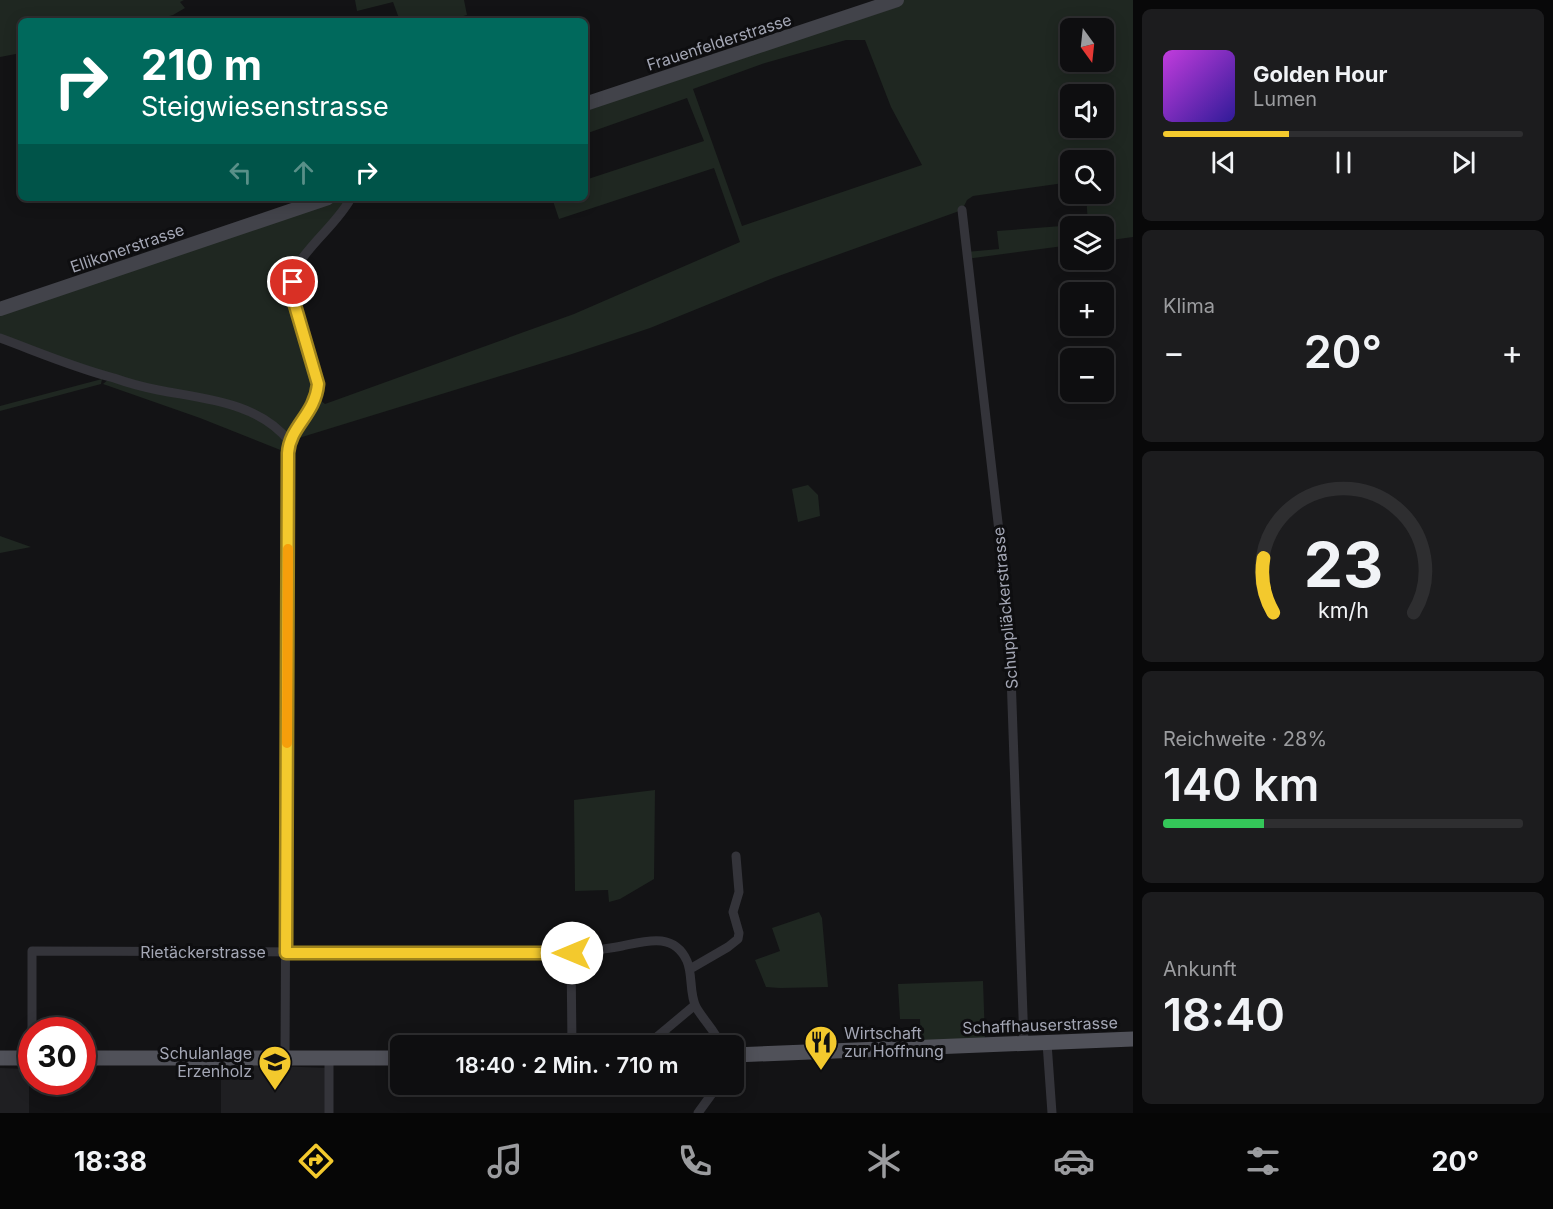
<!DOCTYPE html>
<html lang="de">
<head>
<meta charset="utf-8">
<style>
  :root { --surface:#0e0e10; --page:#1c1c1e; --text:#f1f3f6; --muted:#9b9c9f; --line:#2e2e30; --accent:#f3c92d }
  body { margin:0; font-family:Inter,sans-serif; background:var(--page); color:var(--text); height:100vh; display:flex; flex-direction:column; font-size:22px; white-space:nowrap }
  * { box-sizing:border-box; margin:0 }
  p { font-size:20px; color:var(--muted) }
  .icon { flex:none; width:33px; height:33px; fill:none; stroke:currentColor; stroke-width:2; stroke-linecap:round; stroke-linejoin:round }
  .map { position:relative; flex:1; overflow:hidden }
  .panel { display:flex; flex-direction:column; gap:9px; padding:9px; background:#080809; width:420px }
  .panel>* { flex:none }
  .top-card { position:absolute; left:18px; top:18px; width:570px; height:183px; border-radius:9px; box-shadow:0 3px 15px #0003,0 0 0 2px var(--line); background:#00695c; color:#fff; overflow:hidden }
  .needle { width:39px; rotate:165deg }
  .controls { position:absolute; left:1060px; top:18px; display:grid; gap:12px }
  .controls a { display:grid; place-items:center; width:54px; height:54px; border-radius:9px; background:var(--surface); box-shadow:0 3px 15px #0003,0 0 0 2px var(--line); font-size:30px }
  .speed { position:absolute; left:18px; top:1017px; display:flex; gap:12px; font-size:30px; font-weight:700; text-align:center }
  .speed>* { display:grid; place-content:center; width:78px; height:78px; border-radius:50%; background:var(--surface); box-shadow:0 3px 15px #0003,0 0 0 2px var(--line); line-height:1 }
  .speed .limit { border:9px solid #d22; background:#fff; color:#111 }
  .pin { position:absolute; display:grid; place-items:center; width:51px; height:51px; color:#fff; margin:-26px; border:3px solid #fff; border-radius:50%; box-shadow:0 2px 6px #0007 }
  .me { position:absolute; width:66px; margin:-33px; rotate:270deg; stroke-linejoin:round; filter:drop-shadow(0 0 4px #0008) }
  .turn { display:flex; align-items:center; gap:21px; height:126px; padding:0 24px; font-size:27px }
  .turn .icon { width:78px; height:78px; stroke-width:2.5 }
  .turn b { display:block; font-size:42px; line-height:51px }
  .lanes { display:flex; align-items:center; height:57px; padding:0 24px; background:#0003; justify-content:center; gap:30px; direction:ltr }
  .lanes .off { opacity:.35 }
  .big { font-size:45px; font-weight:600; line-height:1.1 }
  .panel .card { flex:1; display:flex; flex-direction:column; justify-content:center; gap:9px; min-width:0; padding:0 21px; border-radius:9px; background:var(--page) }
  .panel .dial { align-items:center; gap:0 }
  .dial svg { height:156px; overflow:visible; fill:none; stroke:var(--line); stroke-width:7; stroke-linecap:round; text-anchor:middle }
  .dial text { fill:var(--text); stroke:none }
  .song { display:flex; align-items:center; gap:18px }
  .cover { width:72px; height:72px; border-radius:9px; background:linear-gradient(135deg,hsl(290 70% 55%),hsl(250 70% 35%)) }
  .played { height:6px; border-radius:3px; background:linear-gradient(90deg,var(--accent) 35%,var(--line) 35%) }
  .keys { display:flex; justify-content:space-around; direction:ltr }
  .heat { display:flex; justify-content:space-between; align-items:center; font-size:33px; direction:ltr }
  .charge { height:9px; border-radius:4px; background:linear-gradient(90deg,#34c759 28%,var(--line) 0) }
  .trip { position:absolute; left:390px; top:1035px; width:354px; height:60px; border-radius:9px; background:var(--surface); box-shadow:0 3px 15px #0003,0 0 0 2px var(--line); font-weight:600; line-height:60px; text-align:center }
  .tab-bar { display:flex; height:96px; justify-content:space-around; align-items:center; background:#060606; color:var(--muted) }
  .tab-bar .icon { width:42px; height:42px }
  .tab-bar .active { color:var(--accent) }
  .tab-bar b { font-size:27px; color:var(--text) }
  main { display:flex; flex:1; min-height:0 }
  .map>svg:first-child { display:block }
  .built { fill:#1f1f22 }
  .green { fill:#1f2721; fill-rule:evenodd }
  .lines { fill:none; stroke-linecap:round; stroke-linejoin:round }
  .street { stroke:#34343a; stroke-width:9 }
  .secondary { stroke:#42434a; stroke-width:14 }
  .primary { stroke:#505159; stroke-width:15 }
  .route-casing { stroke:#9e831d; stroke-width:15 }
  .route { stroke:#f3c92d; stroke-width:10 }
  .slow { stroke:#f59e0b; stroke-width:10 }
  .labels { text-anchor:middle; dominant-baseline:central; stroke-width:6; stroke-linejoin:round; paint-order:stroke }
  .street-label { font-size:16px; fill:#a4a7b5; stroke:#0e0e10 }
  .poi-label { font-size:16px; fill:#a4a7b5; stroke:#0e0e10; text-anchor:start }
</style>
</head>
<body>
<main>
<div class="map">
<svg width="1133" height="1113" viewBox="0 0 1133 1113">
  <rect width="100%" height="100%" fill="#131315"/>
  <path class="built" d="M221,1064L329,1068V1113H221Z
    M0,1068L29,1069V1113H0Z"/>
  <path class="green" d="M0,0H184L180,2L185,8L173,15L152,21H21V53L0,57Z
    M355,0H464L467,15L445,21H400L393,2L357,11Z
    M897,0H1133V237L1104,241V226H1071V245L966,259V252L999,249L997,231L1088,224L1086,194H1104V160H1071V182L973,196L967,200L962,210L773,278L650,328L572,354L289,441L288,453L200,418L103,384L110,378L0,338V309L328,198H351L317,240L293,282L316,375V397L325,404L574,314L740,242L714,168L559,219L552,198H585V180L704,141L687,98L585,134V104ZM1071,28H1104V62H1071ZM846,40H865L891,107L922,165L742,226L693,89L765,63ZM1071,94H1104V128H1071Z
    M102,379L101,384L0,411V406Z
    M808,485L818,495L820,516L798,522L792,489Z
    M0,536L31,547L0,553Z
    M655,790L654,879L620,899L609,902L608,890L575,891L574,800Z
    M819,912L822,918L828,987L780,988L766,987L755,960L780,951L772,928Z
    M983,981L985,1040L921,1043L920,1019H900L898,984Z
    M669,1031L681,1045L652,1046Z"/>
  <g class="lines">
    <path class="street" d="M962,210L1009,618L1024,1044
      M0,338C38,352 75,368 114,378C128,383 143,387 158,390C204,399 258,402 289,441
      M571,953L572,1046
      M690,969L728,947L738,939L739,933L733,912L739,892L736,856
      M32,1030V951L571,953C588,951 606,949 622,946C646,941 674,932 687,961C693,975 689,993 696,1007C703,1020 716,1031 721,1046
      M1047,1043L1052,1113
      M646,1046L695,1005
      M31,1058L32,1041
      M285,1058L288,453C290,426 315,415 318,384C311,350 280,295 299,263C314,240 338,222 351,198
      M329,1113V1058
      M698,1113L719,1084"/>
    <path class="secondary" d="M585,104L897,0
      M0,309L328,198"/>
    <path class="primary" d="M734,1055L1133,1039
      M0,1058H32
      M82,1058H400"/>
  </g>
  <g class="lines">
    <defs>
      <path id="route" d="M293,282L294,302L318,384C315,415 290,426 288,453L286,953H572"/>
    </defs>
    <use href="#route" class="route-casing"/>
    <use href="#route" class="route"/>
    <path class="slow" d="M287,743L288,549"/>
  </g>
  <defs>
    <symbol id="restaurant-pin" viewBox="-11 -11 22 30"><path d="M0 17L-7.5 6A9.5 9.5 0 1 1 7.5 6Z" fill="#f3c92d" stroke="#0e0e10"/><path d="M-5-6h1v4h1v-4h1v4h1v-4h1v5L-1.5 .5V6h-2V.5L-5-1ZM5-6V6H3V1.5H1.5Q1.5-4 5-6Z" fill="#111"/></symbol>
    <symbol id="school-pin" viewBox="-11 -11 22 30"><path d="M0 17L-7.5 6A9.5 9.5 0 1 1 7.5 6Z" fill="#f3c92d" stroke="#0e0e10"/><path d="M0-5L7-2L0 1L-7-2ZM-4 1L0 2.5L4 1V4Q0 6-4 4Z" fill="#111"/></symbol>
  </defs>
  <g fill-rule="evenodd">
    <use href="#restaurant-pin" x="802" y="1023" width="38" height="52"/>
    <use href="#school-pin" x="256" y="1043" width="38" height="52"/>
  </g>
  <g class="labels">
    <g class="street-label">
      <text transform="translate(719 42) rotate(-18)">Frauenfelderstrasse</text>
      <text transform="translate(127 248) rotate(-19)">Ellikonerstrasse</text>
      <text transform="translate(1005 608) rotate(-95)">Schuppliäckerstrasse</text>
      <text x="203" y="952">Rietäckerstrasse</text>
      <text transform="translate(1040 1025) rotate(-2)">Schaffhauserstrasse</text>
    </g>
    <g class="poi-label">
      <text x="844" y="1033">Wirtschaft<tspan x="844" dy="18">zur Hoffnung</tspan></text>
      <text x="252" y="1053" text-anchor="end">Schulanlage<tspan x="252" dy="18">Erzenholz</tspan></text>
    </g>
  </g>
</svg>
<div class="controls">
<a><svg class="needle" viewBox="-14 -14 28 28"><path d="M0-13l5 13h-10z" fill="#e53935"/><path d="M0 13l5-13h-10z" fill="#9b9c9f"/></svg></a>
<a><svg class="icon" aria-label="sound" viewBox="0 0 24 24"><path d="M4 9h4l5-4v14l-5-4H4zM17 9q2 3 0 6"/></svg></a>
<a><svg class="icon" aria-label="search" viewBox="0 0 24 24"><circle cx="10" cy="10" r="6"/><path d="M15 15l6 6"/></svg></a>
<a><svg class="icon" aria-label="layers" viewBox="0 0 24 24"><path d="M12 4l9 5-9 5-9-5zM3 14l9 5 9-5"/></svg></a>
<a>+</a>
<a>−</a>
</div>
<div class="speed"><div class="limit">30</div></div>
<div class="pin" style="left:293px;top:282px;background:#d93025"><svg class="icon" aria-label="arrive" viewBox="0 0 24 24"><path d="M6 21V4h12l-3 4 3 4H6"/></svg></div>
<svg class="me" style="left:572px;top:953px" viewBox="-20 -20 40 40"><circle r="19" fill="#fff"/><path d="M0-13L10 11 0 6-10 11z" fill="#f3c92d"/></svg>
<div class="trip">18:40 · 2 Min. · 710 m</div>
<div class="top-card">
<div class="turn"><svg class="icon" aria-label="right" viewBox="0 0 24 24"><path d="M7 20v-9h11M14 6l5 5-5 5"/></svg><div><b>210 m</b>Steigwiesenstrasse</div></div>
<div class="lanes"><svg class="icon off" aria-label="left" viewBox="0 0 24 24"><path d="M17 20v-9H6M10 6l-5 5 5 5"/></svg><svg class="icon off" aria-label="ahead" viewBox="0 0 24 24"><path d="M12 20V5M6 11l6-6 6 6"/></svg><svg class="icon" aria-label="right" viewBox="0 0 24 24"><path d="M7 20v-9h11M14 6l5 5-5 5"/></svg></div>
</div>
</div>
<section class="panel">
<div class="card">
<div class="song"><i class="cover"></i><div><b>Golden Hour</b><p>Lumen</p></div></div>
<div class="played"></div>
<div class="keys"><svg class="icon" aria-label="previous" viewBox="0 0 24 24"><path d="M18 5L8 12l10 7zM5 5v14"/></svg><svg class="icon" aria-label="pause" viewBox="0 0 24 24"><path d="M8 5v14M16 5v14"/></svg><svg class="icon" aria-label="next" viewBox="0 0 24 24"><path d="M6 5l10 7-10 7zM19 5v14"/></svg></div>
</div>
<div class="card"><p>Klima</p>
<div class="heat"><a>−</a><b class="big">20°</b><a>+</a></div>
</div>
<div class="card dial"><svg viewBox="0 0 100 80">
<path d="M14 69A42 42 0 1 1 86 69"/>
<path d="M14 69A42 42 0 0 1 9 41" stroke="#f3c92d"/>
<text x="50" y="56" font-size="32" font-weight="700">23</text>
<text x="50" y="72" font-size="11">km/h</text>
</svg></div>
<div class="card"><p>Reichweite · 28%</p><b class="big">140 km</b><div class="charge"></div></div>
<div class="card"><p>Ankunft</p><b class="big">18:40</b></div>
</section>
</main>
<nav class="tab-bar">
<b>18:38</b>
<svg class="icon active" aria-label="directions" viewBox="0 0 24 24"><path d="M12 3l9 9-9 9-9-9zM9 14v-3h6M13 9l2 2-2 2"/></svg>
<svg class="icon" aria-label="music" viewBox="0 0 24 24"><path d="M9 18V5l10-2v13"/><circle cx="6" cy="18" r="3"/><circle cx="16" cy="16" r="3"/></svg>
<svg class="icon" aria-label="phone" viewBox="0 0 24 24"><path d="M5 4h4l2 5-3 2q2 4 5 5l2-3 5 2v4C11 20 4 13 5 4z"/></svg>
<svg class="icon" aria-label="climate" viewBox="0 0 24 24"><path d="M12 3v18M4 7l16 10M4 17L20 7"/></svg>
<svg class="icon" aria-label="car" viewBox="0 0 24 24"><path d="M5 17H2v-5l4-1 3-4h7l3 4 3 1v5h-3M9 17h6M6 11h13"/><circle cx="7" cy="17" r="2"/><circle cx="17" cy="17" r="2"/></svg>
<svg class="icon" aria-label="filters" viewBox="0 0 24 24"><path d="M4 7h16M4 17h16"/><circle cx="9" cy="7" r="2"/><circle cx="15" cy="17" r="2"/></svg>
<b>20°</b>
</nav>
</body>
</html>
